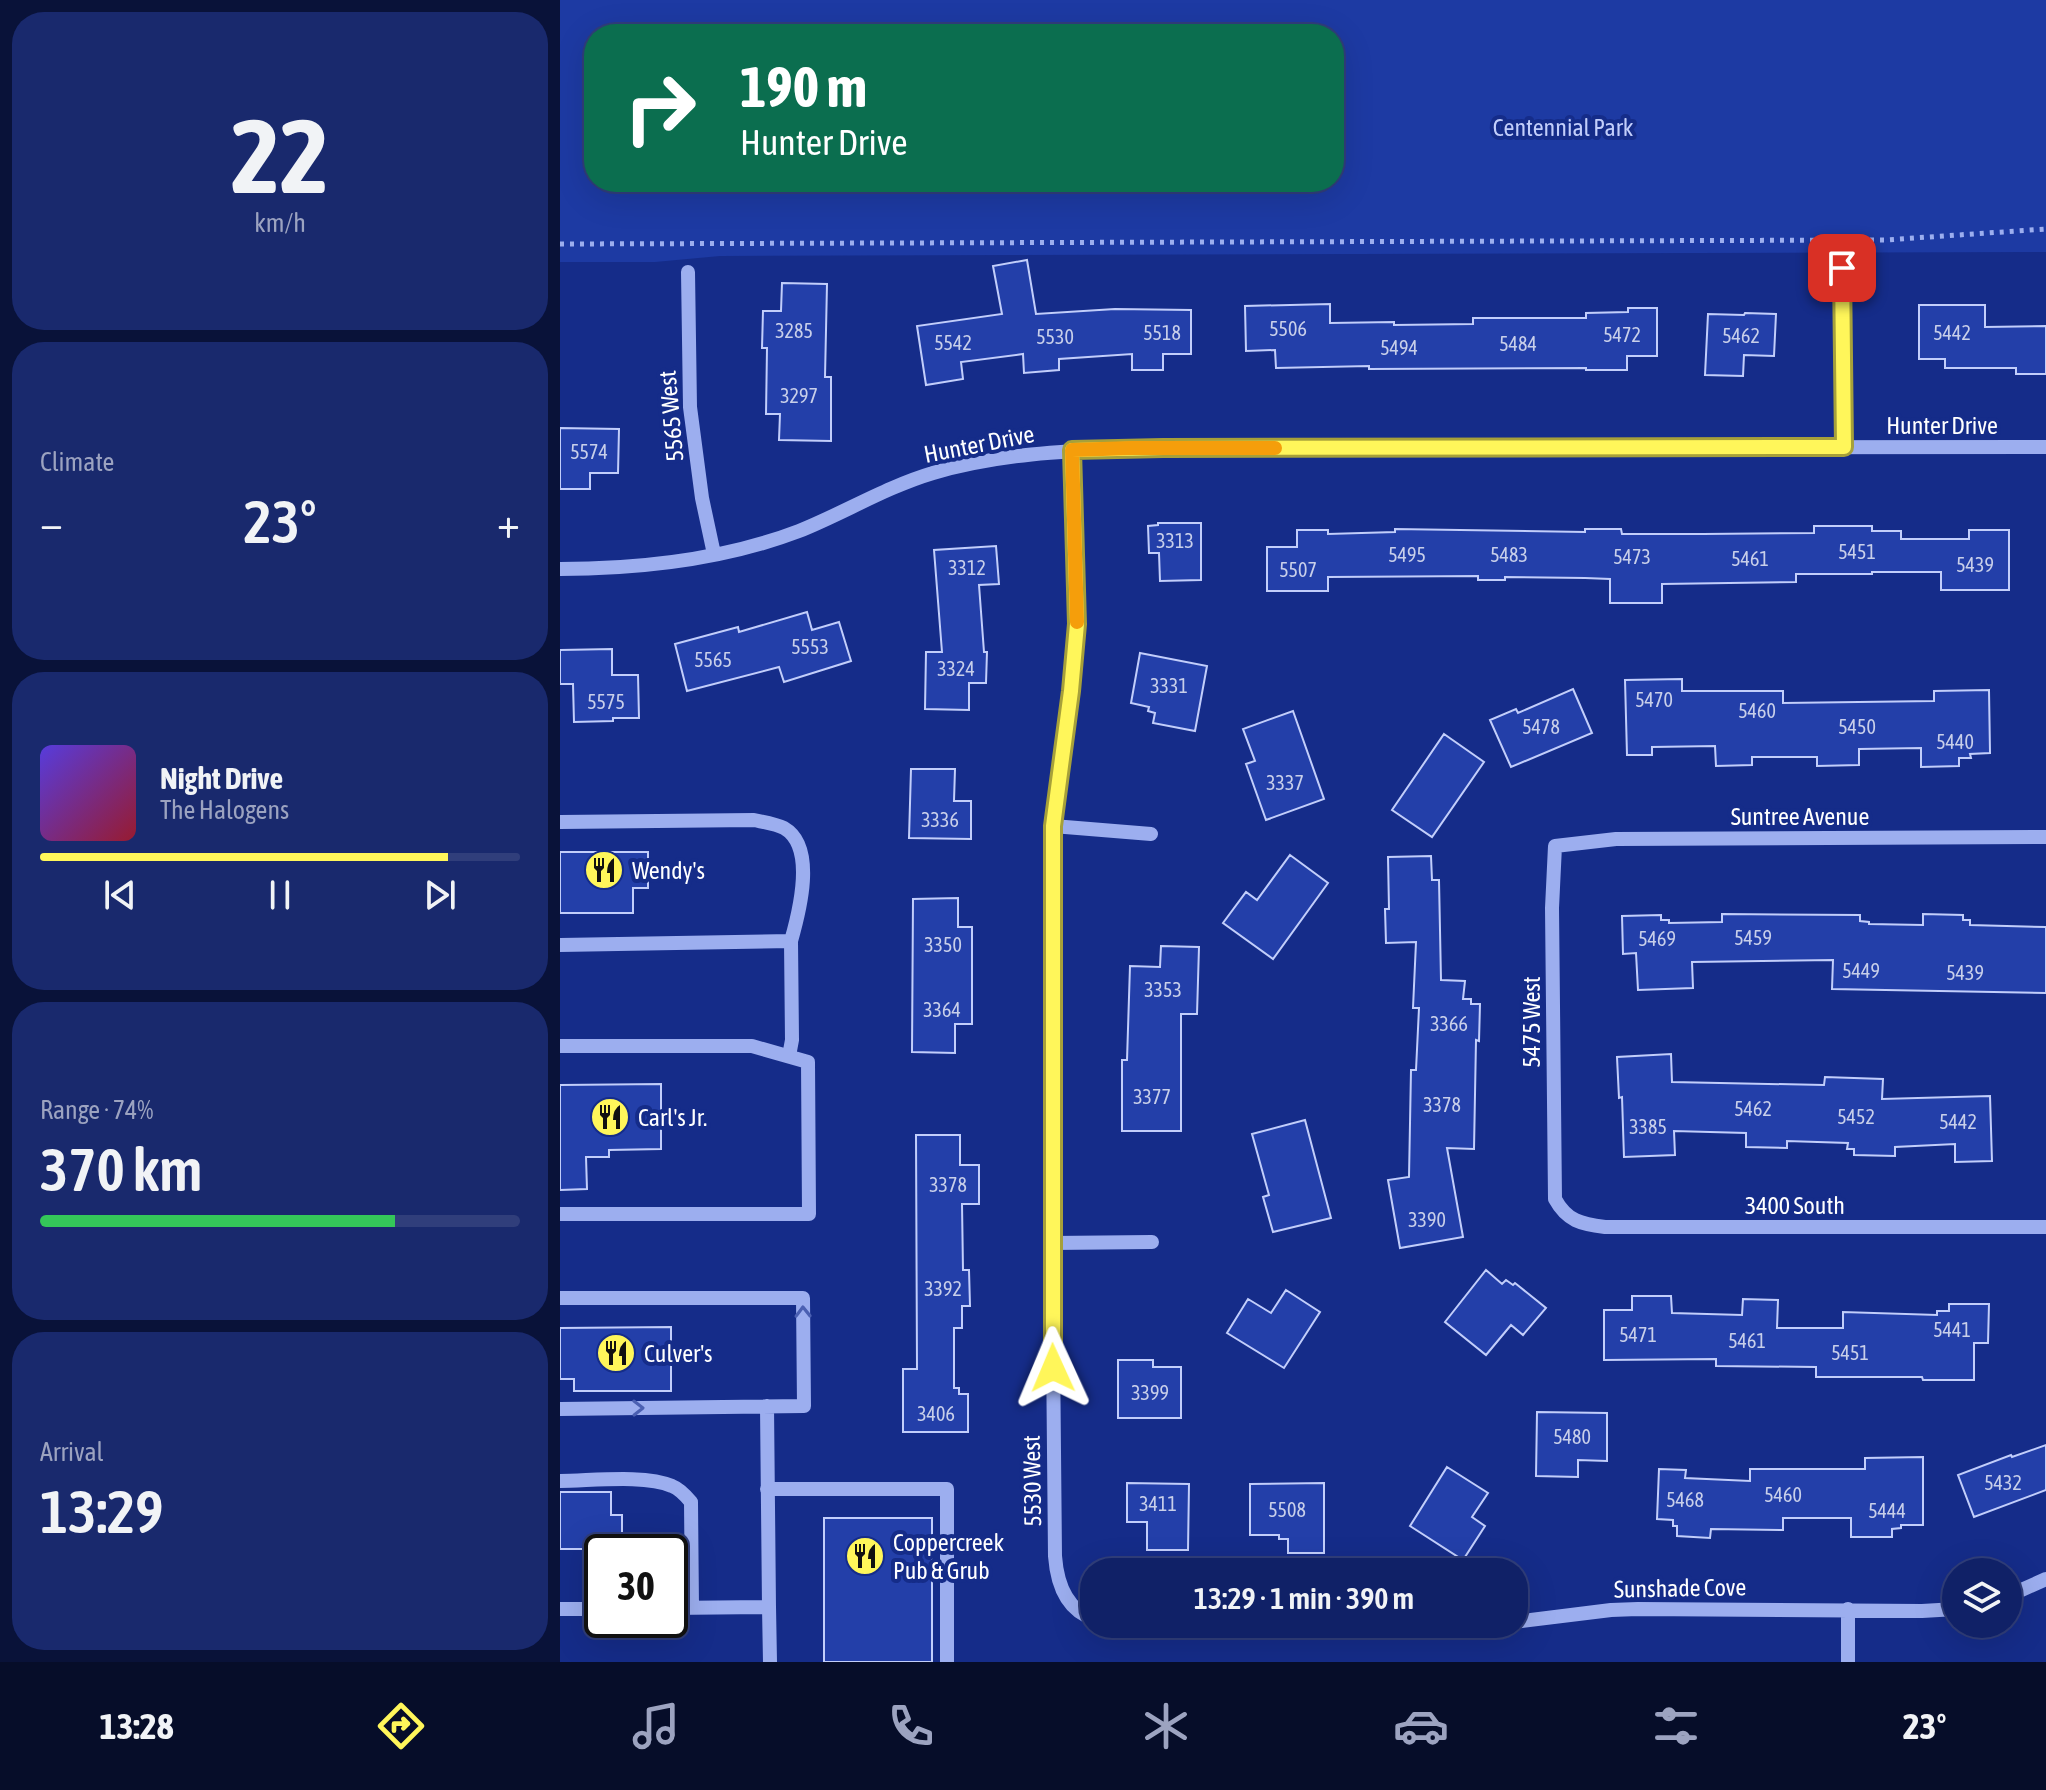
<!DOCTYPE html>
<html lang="en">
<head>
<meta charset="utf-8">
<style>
  :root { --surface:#102167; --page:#19296d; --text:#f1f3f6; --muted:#9ca3c0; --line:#303e7b; --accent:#fff65a }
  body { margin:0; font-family:"Asap Condensed",sans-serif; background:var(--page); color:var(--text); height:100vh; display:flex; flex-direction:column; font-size:30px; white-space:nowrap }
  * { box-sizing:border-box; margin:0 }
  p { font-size:26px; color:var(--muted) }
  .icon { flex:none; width:44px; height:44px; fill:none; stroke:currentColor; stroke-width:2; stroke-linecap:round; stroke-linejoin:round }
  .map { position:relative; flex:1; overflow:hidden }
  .drawer { display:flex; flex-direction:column; gap:12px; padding:12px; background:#091239; width:560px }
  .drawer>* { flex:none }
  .guide { position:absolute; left:24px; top:24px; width:760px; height:168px; border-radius:32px; box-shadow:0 8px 32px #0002,0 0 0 2px var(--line); background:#0b6e4f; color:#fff; overflow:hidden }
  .controls { position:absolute; left:1382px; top:1558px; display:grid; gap:16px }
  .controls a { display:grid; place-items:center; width:80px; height:80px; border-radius:50%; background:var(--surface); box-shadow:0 8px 32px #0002,0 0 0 2px var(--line); font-size:40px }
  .speed { position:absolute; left:24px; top:1534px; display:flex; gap:16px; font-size:40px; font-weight:700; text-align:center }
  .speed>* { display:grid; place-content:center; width:104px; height:104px; border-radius:50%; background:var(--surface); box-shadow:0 8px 32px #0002,0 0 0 2px var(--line); line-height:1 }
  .speed .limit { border:4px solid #111; border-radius:12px; background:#fff; color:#111 }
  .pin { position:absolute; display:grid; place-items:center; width:68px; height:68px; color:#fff; margin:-34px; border-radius:16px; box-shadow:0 4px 12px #0006 }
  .me { position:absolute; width:88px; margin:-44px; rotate:359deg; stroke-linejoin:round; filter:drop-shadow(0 0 6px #0008) }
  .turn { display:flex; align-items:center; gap:28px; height:168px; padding:0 24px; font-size:36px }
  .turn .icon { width:104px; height:104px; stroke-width:2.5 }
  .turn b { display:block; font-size:56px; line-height:68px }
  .big { font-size:60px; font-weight:600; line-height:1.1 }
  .drawer .widget { flex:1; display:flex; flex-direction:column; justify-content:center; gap:12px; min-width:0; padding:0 28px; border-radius:32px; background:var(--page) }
  .drawer .dial { align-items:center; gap:0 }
  .dial b { font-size:104px; line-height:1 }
  .song { display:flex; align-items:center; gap:24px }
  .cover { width:96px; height:96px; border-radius:12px; background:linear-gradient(135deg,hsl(250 70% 55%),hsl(350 70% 35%)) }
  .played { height:8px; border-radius:4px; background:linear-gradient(90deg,var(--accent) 85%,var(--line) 85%) }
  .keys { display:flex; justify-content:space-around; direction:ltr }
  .heat { display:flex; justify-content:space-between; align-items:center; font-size:44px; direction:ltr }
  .charge { height:12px; border-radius:6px; background:linear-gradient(90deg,#34c759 74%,var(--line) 0) }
  .trip { position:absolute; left:520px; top:1558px; width:448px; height:80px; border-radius:32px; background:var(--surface); box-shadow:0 8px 32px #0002,0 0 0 2px var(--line); font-weight:600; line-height:80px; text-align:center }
  .tabs { display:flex; height:128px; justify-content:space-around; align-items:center; background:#060d29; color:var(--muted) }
  .tabs .icon { width:56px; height:56px }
  .tabs .on { color:var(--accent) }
  .tabs b { font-size:36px; color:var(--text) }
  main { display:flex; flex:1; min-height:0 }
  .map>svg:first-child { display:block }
  .green { fill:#1d3aa3; fill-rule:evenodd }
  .building { fill:#233fa9; stroke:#c2cefb; stroke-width:2 }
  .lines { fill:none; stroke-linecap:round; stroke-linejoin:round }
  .path { stroke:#9caeef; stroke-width:5; stroke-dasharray:4 6; stroke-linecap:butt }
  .minor { stroke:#9caeef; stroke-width:14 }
  .oneway { stroke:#4b60b2 }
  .route-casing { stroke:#a6a03a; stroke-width:20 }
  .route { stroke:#fff65a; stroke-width:14 }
  .slow { stroke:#f59e0b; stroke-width:14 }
  .labels { text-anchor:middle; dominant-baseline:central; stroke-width:8; stroke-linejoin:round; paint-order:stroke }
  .number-label { font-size:20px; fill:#c8cfea }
  .park-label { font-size:24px; fill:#c2cefb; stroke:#152c89 }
  .street-label { font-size:24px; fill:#fff; stroke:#152c89 }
  .poi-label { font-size:24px; fill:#fff; stroke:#152c89; text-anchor:start }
</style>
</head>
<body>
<main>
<section class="drawer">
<div class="widget dial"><b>22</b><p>km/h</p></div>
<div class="widget"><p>Climate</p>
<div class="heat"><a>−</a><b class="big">23°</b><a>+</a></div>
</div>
<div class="widget">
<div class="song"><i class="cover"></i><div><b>Night Drive</b><p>The Halogens</p></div></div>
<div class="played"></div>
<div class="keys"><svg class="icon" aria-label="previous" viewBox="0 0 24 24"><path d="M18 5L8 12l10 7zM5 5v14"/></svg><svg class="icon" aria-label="pause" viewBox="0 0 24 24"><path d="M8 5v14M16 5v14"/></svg><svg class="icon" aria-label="next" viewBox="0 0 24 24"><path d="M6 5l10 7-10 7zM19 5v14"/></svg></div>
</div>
<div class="widget"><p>Range · 74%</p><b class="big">370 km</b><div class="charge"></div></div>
<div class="widget"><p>Arrival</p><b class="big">13:29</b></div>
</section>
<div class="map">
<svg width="1486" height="1662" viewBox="0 0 1486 1662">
  <rect width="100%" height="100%" fill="#152c89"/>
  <path class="green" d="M0,0H1486V252L160,256L95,262H0ZM34,34H774V182H34Z"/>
  <path class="building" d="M467,260L476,314L555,309L631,310V354H603V370H572V354L499,359V370L464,373L463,354L401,362L403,379L366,385L357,326L442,314L433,266Z
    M222,283L267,284L265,377H271V441L219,440L220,414H206L207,348H202L203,311H221Z
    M770,304V323L834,322V325L913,324V318H1026V313L1068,312V308H1097V356H1067V370H1026V368L809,369V366L716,368L715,350L686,351L685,306Z
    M1359,305H1425V327L1486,326V374H1456V368H1385V359H1359Z
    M1185,313L1216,314L1214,356L1184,355L1183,376L1145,375L1148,314L1184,315Z
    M0,428L59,429L58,473H30V489H0Z
    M598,523H641V580L600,581L599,553H589L588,526L598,525Z
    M1254,526H1312V531H1341V539H1409V530H1449V590H1381V572H1312V574H1236V582L1102,584V603H1050V579L1025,578L945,577V580H918V576L768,577V591H707V547H737V530H768V534L835,532V529L1025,532V529H1061L1062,534H1143L1254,533Z
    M436,546L439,584L419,585L424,652H427L426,683H409V710L365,709L366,652H382L374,550Z
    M247,612L252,630L279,622L291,661L224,682L219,667L127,691L115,644L178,627L179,632Z
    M52,649V675H78L79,718H53V721L14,722L13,684H0V650Z
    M580,653L647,666L635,731L593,723L595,713L588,711L589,707L571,703Z
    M1122,679V691H1223V703L1374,701V691L1429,690L1430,753L1410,754L1411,758H1399V766L1361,767V748L1299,749V765L1257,766V757H1192V765L1156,766L1155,746L1092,747V755H1067L1065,680Z
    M1013,689L1032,733L951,767L930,720L956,709L958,713Z
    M733,711L764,799L706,820L686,764L695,761L683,729Z
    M884,734L924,762L872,837L832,810Z
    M351,769H395L394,801H411V839L349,838Z
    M0,852H88V888H73V913H0Z
    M730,855L768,883L713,959L663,923L686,892L697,900Z
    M871,856L872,880H879L881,980L905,981L903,999H911V1004H920L919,1041L916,1040L914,1149L887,1148L903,1237L840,1248L828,1180L849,1177L851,1070H856L859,1008H853L856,942L826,943L825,909H829L828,857Z
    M398,898V927H412V1024H395V1053L352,1052L353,899Z
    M1162,914L1300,915V921L1309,922V924L1363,925V914L1403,915V920H1410V925L1486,927V993L1272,989L1273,960L1132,962L1133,988L1078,990L1076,953L1063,954L1062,916L1101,915V920H1109V923L1162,922Z
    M601,946L639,947L637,1014H621V1131H562V1060H567L570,966L600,967Z
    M1111,1054L1112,1082L1264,1085L1265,1077L1323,1079L1322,1099L1430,1096L1432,1161L1395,1162V1144L1335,1147V1156L1294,1155V1149H1287L1288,1143L1227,1141V1148L1186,1147V1133L1114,1131L1115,1155L1064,1157L1062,1097L1059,1098L1057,1057Z
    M101,1084V1149L49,1150V1157H26L27,1189L0,1190V1085Z
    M745,1120L771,1218L713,1232L703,1197L709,1195L692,1134Z
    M356,1135H400V1165H419V1204H402L403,1270H409L410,1306H402V1328H394V1388H399V1394H408V1432H343V1369H357Z
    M926,1270L942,1284L946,1280L953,1285L955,1283L986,1308L963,1335L951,1325L926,1355L885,1322Z
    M726,1290L760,1312L724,1368L667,1333L688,1299L711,1313Z
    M1072,1296H1111L1112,1313L1182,1315L1183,1299L1218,1300L1217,1328H1283V1312L1377,1315V1311H1389V1304H1429L1428,1343H1414V1380H1363L1362,1377H1256V1367L1156,1366V1359L1044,1360V1310H1072Z
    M111,1327V1391H14V1379H0V1328Z
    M558,1360H593V1367H621V1418H558Z
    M977,1412L1047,1413V1461L1018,1460V1477L976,1476Z
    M1486,1445V1490L1414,1517L1398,1475L1451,1455L1452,1457Z
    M1363,1457V1525H1341V1528L1332,1529V1537H1291V1518H1223V1530L1151,1529L1150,1538L1117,1536V1526H1113V1520L1097,1519L1099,1469L1126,1470L1125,1478L1190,1481V1469H1305V1458Z
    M887,1467L928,1493L912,1517L925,1526L903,1560L850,1526Z
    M567,1483L629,1484L628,1550H587V1522H567Z
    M764,1483V1553H728V1539H719V1535H690V1484Z
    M0,1492H51V1515H62V1539H51V1549H0Z
    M264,1518H372V1662H264Z"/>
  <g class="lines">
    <path class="path" d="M0,244L1325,240L1486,229"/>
    <path class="minor" d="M1282,268L1284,447
      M128,272L130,407L142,498L154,554
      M512,450L517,624L511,691L493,826L492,1243L495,1556C497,1583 506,1610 534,1619
      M0,569C81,569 163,560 239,531C284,513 326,487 373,473C438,454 504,451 572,448L1486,447
      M0,822L194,820C203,822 216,824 224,828C257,847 239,913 231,941
      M493,826L591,834
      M1486,837L1056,839L995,846L992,908L995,1199C1007,1221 1021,1224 1045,1227H1486
      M0,945L231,941L232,1040L229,1056
      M0,1046H192L248,1062L249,1214H0
      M492,1243L592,1242
      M0,1298H243L244,1406L0,1409
      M207,1406L209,1607
      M0,1481C30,1481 85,1474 112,1486C120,1489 126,1496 131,1502L132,1608
      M207,1489H387V1662
      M1448,1596L1486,1579
      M110,1608L209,1607L210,1662
      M0,1609H42
      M954,1622L1051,1610L1078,1609L1362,1611L1396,1609
      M1288,1662V1609"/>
  </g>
  <defs><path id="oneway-chevron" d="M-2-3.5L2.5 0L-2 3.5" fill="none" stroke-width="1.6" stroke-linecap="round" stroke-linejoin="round" transform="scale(2)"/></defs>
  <g class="oneway">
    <use href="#oneway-chevron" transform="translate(243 1312) rotate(-91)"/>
    <use href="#oneway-chevron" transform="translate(78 1408) rotate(-1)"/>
  </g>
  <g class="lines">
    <defs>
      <path id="route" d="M493,1368V826L511,691L517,624L512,450L603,448L1284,447L1282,268"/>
    </defs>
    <use href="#route" class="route-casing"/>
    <use href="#route" class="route"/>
    <path class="slow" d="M517,622L512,450L572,448H715"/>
  </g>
  <defs>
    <symbol id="restaurant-disc" viewBox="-11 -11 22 22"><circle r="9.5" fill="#fff65a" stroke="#152c89"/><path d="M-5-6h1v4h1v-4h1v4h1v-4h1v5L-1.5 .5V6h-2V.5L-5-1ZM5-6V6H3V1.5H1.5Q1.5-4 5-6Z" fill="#111"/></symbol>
  </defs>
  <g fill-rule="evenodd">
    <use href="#restaurant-disc" x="22" y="848" width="44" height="44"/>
    <use href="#restaurant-disc" x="28" y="1095" width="44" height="44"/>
    <use href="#restaurant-disc" x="34" y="1331" width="44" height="44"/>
    <use href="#restaurant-disc" x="283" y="1534" width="44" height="44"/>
  </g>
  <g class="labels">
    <g class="number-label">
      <text x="728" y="328">5506</text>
      <text x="234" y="330">3285</text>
      <text x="602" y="332">5518</text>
      <text x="1392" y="332">5442</text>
      <text x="1062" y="334">5472</text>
      <text x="1181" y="335">5462</text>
      <text x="495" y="336">5530</text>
      <text x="393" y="342">5542</text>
      <text x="958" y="343">5484</text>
      <text x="839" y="347">5494</text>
      <text x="239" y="395">3297</text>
      <text x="29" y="451">5574</text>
      <text x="615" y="540">3313</text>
      <text x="1297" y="551">5451</text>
      <text x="847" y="554">5495</text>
      <text x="949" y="554">5483</text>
      <text x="1072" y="556">5473</text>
      <text x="1190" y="558">5461</text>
      <text x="1415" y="564">5439</text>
      <text x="407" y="567">3312</text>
      <text x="738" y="569">5507</text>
      <text x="250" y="646">5553</text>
      <text x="153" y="659">5565</text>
      <text x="396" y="668">3324</text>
      <text x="609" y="685">3331</text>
      <text x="1094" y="699">5470</text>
      <text x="46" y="701">5575</text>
      <text x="1197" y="710">5460</text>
      <text x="981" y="726">5478</text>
      <text x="1297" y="726">5450</text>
      <text x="1395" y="741">5440</text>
      <text x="725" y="782">3337</text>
      <text x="380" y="819">3336</text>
      <text x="1193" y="937">5459</text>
      <text x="1097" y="938">5469</text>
      <text x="383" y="944">3350</text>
      <text x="1301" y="970">5449</text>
      <text x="1405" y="972">5439</text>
      <text x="603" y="989">3353</text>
      <text x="382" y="1009">3364</text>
      <text x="889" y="1023">3366</text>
      <text x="592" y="1096">3377</text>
      <text x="882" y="1104">3378</text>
      <text x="1193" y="1108">5462</text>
      <text x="1296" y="1116">5452</text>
      <text x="1398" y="1121">5442</text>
      <text x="1088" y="1126">3385</text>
      <text x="388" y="1184">3378</text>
      <text x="867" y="1219">3390</text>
      <text x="383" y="1288">3392</text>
      <text x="1392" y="1329">5441</text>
      <text x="1078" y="1334">5471</text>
      <text x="1187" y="1340">5461</text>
      <text x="1290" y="1352">5451</text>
      <text x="590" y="1392">3399</text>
      <text x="376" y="1413">3406</text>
      <text x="1012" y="1436">5480</text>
      <text x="1443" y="1482">5432</text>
      <text x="1223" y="1494">5460</text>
      <text x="1125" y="1499">5468</text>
      <text x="598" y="1503">3411</text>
      <text x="727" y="1509">5508</text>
      <text x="1327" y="1510">5444</text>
    </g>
    <g class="park-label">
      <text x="1003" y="127">Centennial Park</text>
    </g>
    <g class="street-label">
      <text transform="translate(111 416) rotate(-95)">5565 West</text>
      <text x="1382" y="425">Hunter Drive</text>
      <text transform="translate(419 444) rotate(-11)">Hunter Drive</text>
      <text x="1240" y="816">Suntree Avenue</text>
      <text transform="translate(971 1022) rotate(-90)">5475 West</text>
      <text x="1235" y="1205">3400 South</text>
      <text transform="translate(472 1481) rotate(-91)">5530 West</text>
      <text transform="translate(1120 1588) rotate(-1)">Sunshade Cove</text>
    </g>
    <g class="poi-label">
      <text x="72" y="870">Wendy's</text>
      <text x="78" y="1117">Carl's Jr.</text>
      <text x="84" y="1353">Culver's</text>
      <text x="333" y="1542">Coppercreek<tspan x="333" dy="28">Pub &amp; Grub</tspan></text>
    </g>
  </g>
</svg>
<div class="controls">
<a><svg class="icon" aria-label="layers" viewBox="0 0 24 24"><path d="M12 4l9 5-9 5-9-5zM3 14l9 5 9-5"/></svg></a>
</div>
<div class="speed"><div class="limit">30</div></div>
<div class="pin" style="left:1282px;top:268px;background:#d93025"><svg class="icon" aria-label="arrive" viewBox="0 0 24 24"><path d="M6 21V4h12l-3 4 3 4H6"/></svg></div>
<svg class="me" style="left:493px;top:1368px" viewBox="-20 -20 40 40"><path d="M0-17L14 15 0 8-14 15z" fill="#fff65a" stroke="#fff" stroke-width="4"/></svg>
<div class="trip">13:29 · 1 min · 390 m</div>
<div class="guide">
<div class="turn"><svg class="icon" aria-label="right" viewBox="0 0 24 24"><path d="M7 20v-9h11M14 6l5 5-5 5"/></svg><div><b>190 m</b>Hunter Drive</div></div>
</div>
</div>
</main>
<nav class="tabs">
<b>13:28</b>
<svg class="icon on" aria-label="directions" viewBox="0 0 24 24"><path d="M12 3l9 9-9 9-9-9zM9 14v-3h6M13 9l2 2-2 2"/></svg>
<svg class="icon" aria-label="music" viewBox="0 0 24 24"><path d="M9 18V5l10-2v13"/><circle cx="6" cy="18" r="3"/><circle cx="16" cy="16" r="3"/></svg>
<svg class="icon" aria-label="phone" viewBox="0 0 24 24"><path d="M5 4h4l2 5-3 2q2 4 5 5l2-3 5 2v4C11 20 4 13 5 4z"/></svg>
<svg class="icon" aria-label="climate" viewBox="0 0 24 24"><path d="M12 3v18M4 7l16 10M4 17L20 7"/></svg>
<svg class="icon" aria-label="car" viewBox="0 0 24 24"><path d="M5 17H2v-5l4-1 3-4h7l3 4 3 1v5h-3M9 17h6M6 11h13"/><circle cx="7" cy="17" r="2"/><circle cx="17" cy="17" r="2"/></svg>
<svg class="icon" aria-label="filters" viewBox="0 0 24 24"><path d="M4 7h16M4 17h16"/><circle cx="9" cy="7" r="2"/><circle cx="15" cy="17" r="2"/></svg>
<b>23°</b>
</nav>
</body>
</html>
